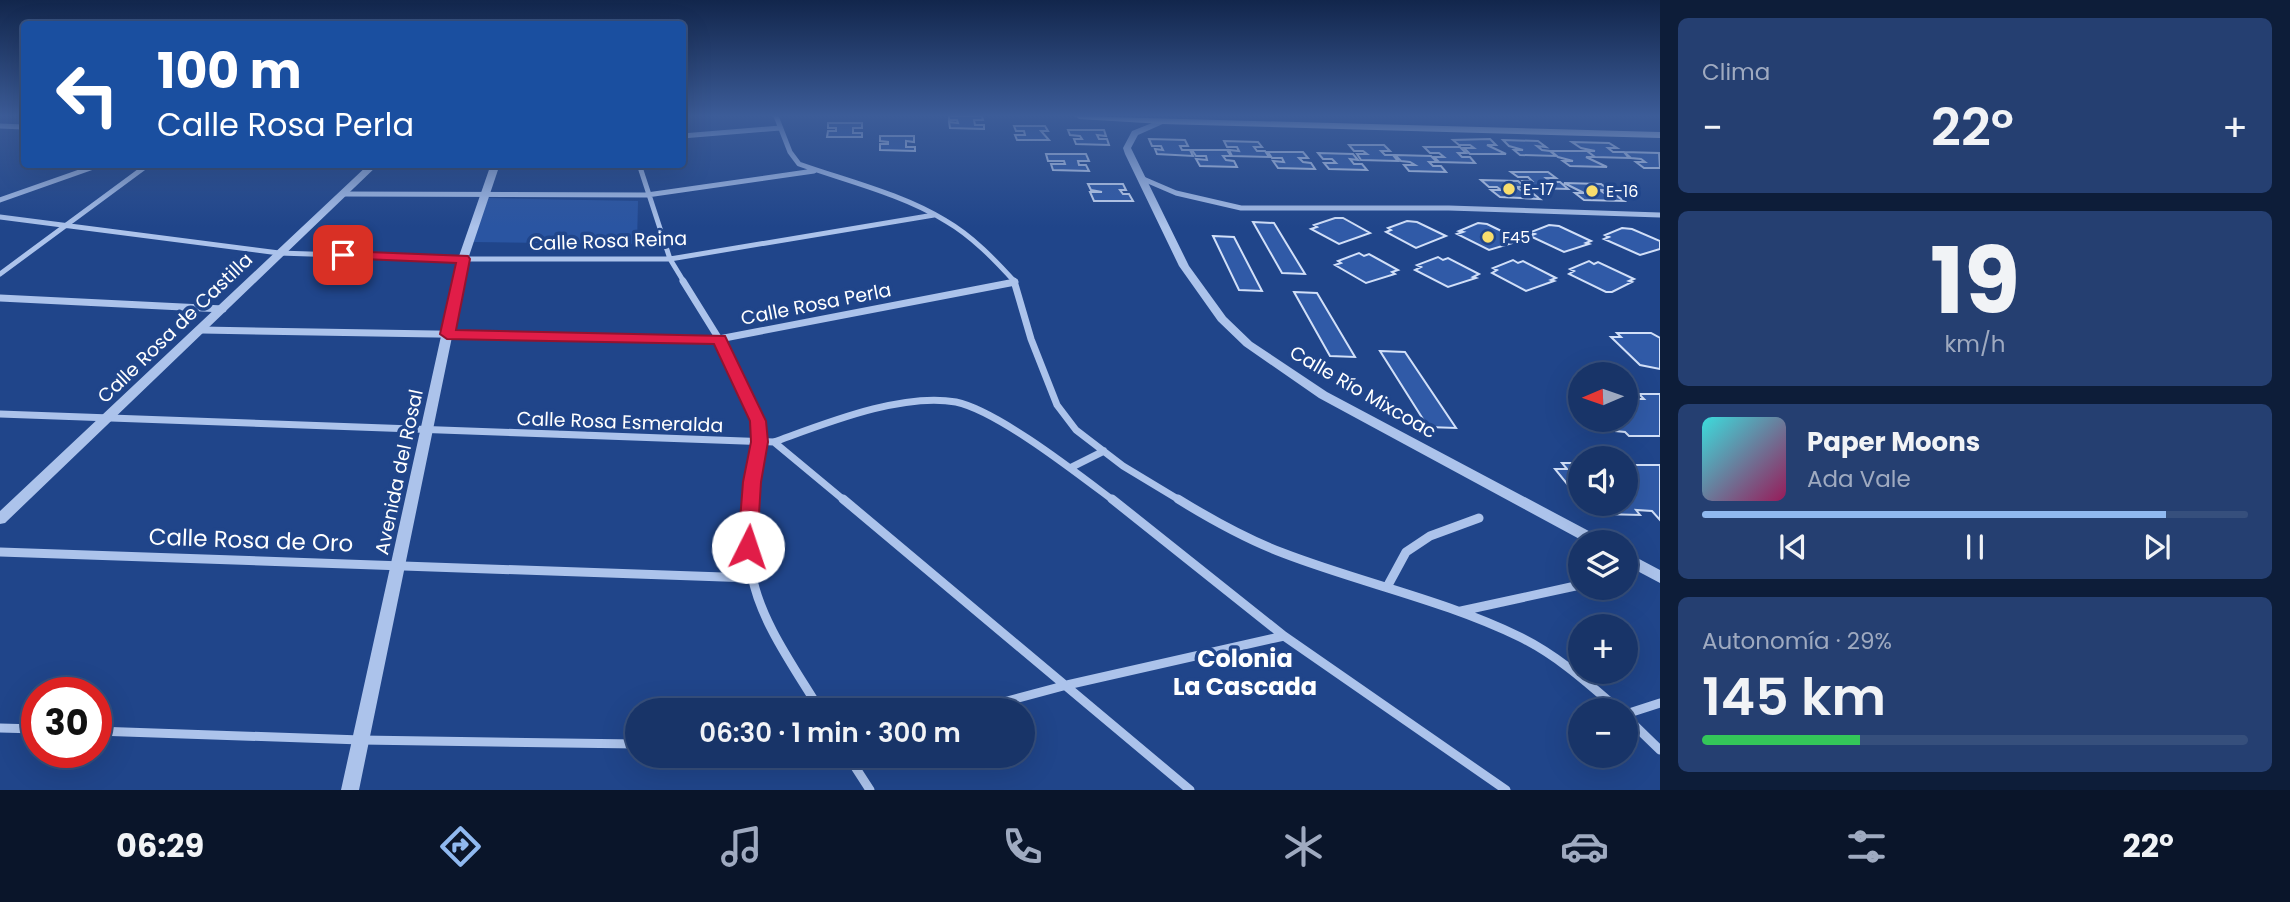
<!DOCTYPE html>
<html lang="es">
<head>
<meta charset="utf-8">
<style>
  :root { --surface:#183468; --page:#253f71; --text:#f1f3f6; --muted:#9faac0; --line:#364f7c; --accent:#90b9f0 }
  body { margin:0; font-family:Poppins,sans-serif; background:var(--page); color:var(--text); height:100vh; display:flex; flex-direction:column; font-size:26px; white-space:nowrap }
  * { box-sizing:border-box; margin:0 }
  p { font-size:23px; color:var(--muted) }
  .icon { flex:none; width:38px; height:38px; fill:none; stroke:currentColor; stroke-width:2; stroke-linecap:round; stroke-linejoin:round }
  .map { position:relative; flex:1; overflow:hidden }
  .side { display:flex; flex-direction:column; gap:18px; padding:18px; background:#0d1d39; width:630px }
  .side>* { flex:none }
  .top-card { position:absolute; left:21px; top:21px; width:665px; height:147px; border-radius:7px; box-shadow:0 7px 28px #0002,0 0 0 2px var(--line); background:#1a4fa0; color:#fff; overflow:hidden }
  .needle { width:46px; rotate:268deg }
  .fabs { position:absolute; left:1568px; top:362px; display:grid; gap:14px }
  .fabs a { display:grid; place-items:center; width:70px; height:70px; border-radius:50%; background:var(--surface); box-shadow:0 7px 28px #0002,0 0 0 2px var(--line); font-size:35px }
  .speed { position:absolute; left:21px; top:677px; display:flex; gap:14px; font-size:35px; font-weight:700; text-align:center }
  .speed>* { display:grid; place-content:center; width:91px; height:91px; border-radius:50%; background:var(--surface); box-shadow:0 7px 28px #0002,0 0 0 2px var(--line); line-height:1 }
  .speed .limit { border:10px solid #d22; background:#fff; color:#111 }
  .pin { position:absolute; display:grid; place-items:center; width:60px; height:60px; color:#fff; margin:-30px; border-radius:14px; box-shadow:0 4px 10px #0006 }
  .me { position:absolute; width:77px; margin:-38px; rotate:4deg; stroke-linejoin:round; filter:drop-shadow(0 0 5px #0008) }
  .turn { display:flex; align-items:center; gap:24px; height:147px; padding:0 21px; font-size:32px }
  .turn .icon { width:91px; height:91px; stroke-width:2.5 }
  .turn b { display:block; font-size:49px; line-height:60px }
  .big { font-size:52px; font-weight:600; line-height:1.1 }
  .side .card { flex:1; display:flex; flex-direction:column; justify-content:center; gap:10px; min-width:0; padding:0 24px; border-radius:10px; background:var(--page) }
  .side .dial { align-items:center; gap:0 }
  .dial b { font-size:91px; line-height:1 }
  .song { display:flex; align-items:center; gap:21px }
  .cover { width:84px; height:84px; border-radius:10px; background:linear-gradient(135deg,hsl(180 70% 55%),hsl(330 70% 35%)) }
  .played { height:7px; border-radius:4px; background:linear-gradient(90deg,var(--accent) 85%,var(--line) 85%) }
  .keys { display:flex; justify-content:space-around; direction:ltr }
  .heat { display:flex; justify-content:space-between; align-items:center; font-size:38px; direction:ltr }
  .charge { height:10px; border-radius:5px; background:linear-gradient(90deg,#34c759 29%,var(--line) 0) }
  .trip { position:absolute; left:625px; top:698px; width:410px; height:70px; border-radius:35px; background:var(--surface); box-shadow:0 7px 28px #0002,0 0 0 2px var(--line); font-weight:600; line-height:70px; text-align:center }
  .tab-bar { display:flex; height:112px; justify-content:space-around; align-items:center; background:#0a152a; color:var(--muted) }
  .tab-bar .icon { width:49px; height:49px }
  .tab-bar .current { color:var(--accent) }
  .tab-bar b { font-size:32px; color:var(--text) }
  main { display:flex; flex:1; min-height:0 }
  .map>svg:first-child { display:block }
  .green { fill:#2a55a2 }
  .building { fill:#305aa7; stroke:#d1dff8; stroke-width:2 }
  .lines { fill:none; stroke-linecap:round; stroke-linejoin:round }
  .minor-far2 { stroke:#acc3eb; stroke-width:5 }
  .minor-far1 { stroke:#acc3eb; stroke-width:7 }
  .minor { stroke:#acc3eb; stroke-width:9 }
  .tertiary { fill:#acc3eb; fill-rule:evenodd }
  .secondary { fill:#d7e3f8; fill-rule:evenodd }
  .route { fill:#e11d48; stroke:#92132f; stroke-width:2 }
  .poi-dot { fill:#f8dd6d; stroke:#20458a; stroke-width:2.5 }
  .labels { text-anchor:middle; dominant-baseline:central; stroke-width:7; stroke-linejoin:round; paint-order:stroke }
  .far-poi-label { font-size:16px; fill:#fff; stroke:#20458a; text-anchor:start }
  .street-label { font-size:19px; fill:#fff; stroke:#20458a }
  .near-street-label { font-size:23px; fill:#fff; stroke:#20458a }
  .near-neighbourhood-label { font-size:24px; font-weight:bold; fill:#fff; stroke:#20458a }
</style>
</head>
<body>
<main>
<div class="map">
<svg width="1660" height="790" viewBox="0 0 1660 790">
  <rect width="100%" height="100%" fill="#20458a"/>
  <path class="green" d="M488,198L638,201L637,244L473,242Z"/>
  <path class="building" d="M949,116H982L983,120H974L975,125H984V129L950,128L949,122L958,123L957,120H949Z
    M828,123H862V128H853V133H862V137H827L828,131H836V128H828Z
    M1014,126H1045L1048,131H1041L1049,140H1017L1015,135H1025L1024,131H1016Z
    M1068,130H1104L1106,136L1097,135L1099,139H1107L1109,145L1076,144L1074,139H1082L1080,136L1070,135Z
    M880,136H914V142L906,141V147H915V151L880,150V144H888V142L880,141Z
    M1149,139L1185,140L1188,146H1180L1182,150H1190L1193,156L1157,154L1155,149L1163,150L1161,146H1152Z
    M1490,139L1496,145H1487L1506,154H1470L1464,148H1474L1470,145H1459L1453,140Z
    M1503,140L1538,141L1546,147L1537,146L1542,150L1550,151L1556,156L1520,155L1514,150H1523L1509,146Z
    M1224,141L1258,142L1262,147H1254L1257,151H1265L1269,157L1232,156L1229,150L1239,151L1237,147H1227Z
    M1572,142L1609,143L1617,148H1608L1613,152H1624L1629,158L1595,157L1587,151H1595L1581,148Z
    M1349,145H1384L1390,151H1381L1385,155H1393L1398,161L1361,160L1357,154H1367L1363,151H1354Z
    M1424,147H1460L1466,153H1458L1462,157H1470L1475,163L1439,162L1434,157H1444L1439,153H1430Z
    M1192,150H1227L1231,156H1223L1226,160L1234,161L1237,167L1200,166L1196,159L1207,160L1206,156H1196Z
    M1551,151H1587L1595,157H1586L1607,167L1570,166L1563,161H1573L1558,157Z
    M1268,152H1303L1308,158H1299L1303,162L1311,163L1315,169L1278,168L1273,161L1284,162L1282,158H1272Z
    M1624,152L1659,153L1660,168H1644L1636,162H1645L1641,159L1631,158Z
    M1318,153L1353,154L1358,160L1350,159L1354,164H1362L1367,170L1329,169L1324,163H1336L1332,159H1323Z
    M1046,154H1086L1089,161H1078L1079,165H1086L1089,171L1053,170L1051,164H1065L1064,161H1048Z
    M1395,155L1431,156L1437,162H1429L1433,166H1441L1446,172L1409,171L1404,165H1415L1410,162L1401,161Z
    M1511,172H1548L1556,178H1546L1551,182H1560L1568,189L1530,188L1523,181H1532L1528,177H1518Z
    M1481,180L1518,181L1525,187H1516L1522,191L1531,192L1540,199L1500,197L1491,190H1501L1497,187H1489Z
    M1564,183L1601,184L1609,190H1600L1604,193L1614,194L1624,201L1584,200L1575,193H1584Z
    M1088,184H1123L1126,190H1120L1123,194H1129L1133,201H1094L1090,192H1102L1091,190Z
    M1335,218H1343L1370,233L1339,244L1311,229L1317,227L1314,225Z
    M1407,221L1417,222L1446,236L1416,248L1386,232L1391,230L1388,228Z
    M1253,222L1274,223L1305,274L1282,273Z
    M1478,223L1487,224L1518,239L1513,241L1516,242L1489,250L1457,234L1463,232L1459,231Z
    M1549,225L1559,226L1591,241L1586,243L1589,244L1564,252L1530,236L1535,234L1531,232Z
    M1622,228L1632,229L1660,241V249L1640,255L1604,239L1609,237L1605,235Z
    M1213,236L1234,237L1262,291L1239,290Z
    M1359,253L1364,256L1369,254L1398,270L1392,272L1395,274L1366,283L1335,265L1341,263L1338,261Z
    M1438,257L1443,260L1448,258L1479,274L1473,277L1476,278L1448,287L1415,270L1421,267L1417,265Z
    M1513,260L1518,263L1523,261L1556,278L1551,280L1554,281L1526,291L1492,273L1497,270L1493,268Z
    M1589,261L1594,264L1598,262L1634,279L1629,281L1632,282L1612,292H1606L1569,274L1574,271L1570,269Z
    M1294,292L1317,293L1355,357L1330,356Z
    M1617,333H1651L1660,338V369L1640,365L1611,337H1621Z
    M1380,351L1405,352L1456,428L1428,427Z
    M1626,393L1633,399H1644L1639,394H1660V436H1629L1625,432L1615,431L1605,420H1626Z
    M1562,463H1580V500L1555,469H1567Z
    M1626,465H1660V520L1652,511L1636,510L1640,515L1602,514L1598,509H1588L1584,504H1626Z"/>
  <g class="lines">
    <path class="minor-far2" d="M776,116L790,152L799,164C847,181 902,194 946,221C972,236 995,260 1015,282
      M0,126L24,127
      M682,136L780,128
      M639,164L670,259L684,282
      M1141,178L1176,193L1241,208H1449L1660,215
      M344,194L647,195L814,171
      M0,200L102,164
      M0,217L279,253L463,259H670L934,215
      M0,274L149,164"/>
    <path class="minor-far1" d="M683,281L719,339L758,421L759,442L751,501
      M1014,281L1031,339L1057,405L1076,430L1123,466L1181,501
      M0,298L223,309
      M202,330L719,339L1015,282
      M0,414L774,442C824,424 902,392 956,402C998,411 1078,474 1114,501
      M774,442L845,501
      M1072,467L1104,451"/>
    <path class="minor" d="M751,499C749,525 747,550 752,575C760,621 796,670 820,710
      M843,499L1190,790
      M1112,499L1284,636L1506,790
      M1178,499C1212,520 1246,539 1283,553C1361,583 1444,600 1520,637C1557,655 1588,683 1619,710
      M0,552L752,578
      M1387,587L1406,552L1430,536L1479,518
      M1461,611L1580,585
      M974,710L1067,685L1284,636
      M1626,714L1660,703
      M1626,717L1660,750
      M0,728L37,729
      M96,731L361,740L637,744
      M848,756L870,790"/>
    <path class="tertiary" d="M1162,119H1165V123L1138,135L1131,148L1189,266L1226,317L1252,342L1327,392L1602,538L1604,542H1585L1319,398L1244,346L1218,321L1179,266L1125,154L1123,148L1132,131Z
      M369,164H379L5,523L0,524V511Z
      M491,164H500L468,259L359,790H341L458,259Z
      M1626,552L1660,570V583L1626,565Z"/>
    <path class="secondary" d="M1075,116L1660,132V138L1162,124L1079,119Z"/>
  </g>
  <linearGradient id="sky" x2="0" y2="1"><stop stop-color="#12264c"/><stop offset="0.51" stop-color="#3c5c98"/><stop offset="1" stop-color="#3c5c98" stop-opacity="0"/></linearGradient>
  <rect width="1660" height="227" fill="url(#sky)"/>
  <path class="route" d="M343,251L468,256L470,259L456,330L725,336L766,421L768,442L761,482L757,547L754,552L748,554L741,552L738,547L743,482L751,442L750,421L714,344L447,339L440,334L456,263L339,258L337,255Z"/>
  <g class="poi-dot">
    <circle cx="1509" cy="189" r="7"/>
    <circle cx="1592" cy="191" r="7"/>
    <circle cx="1488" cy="237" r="7"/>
  </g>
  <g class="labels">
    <g class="far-poi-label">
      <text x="1523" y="189">E-17</text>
      <text x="1606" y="191">E-16</text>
      <text x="1502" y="237">F45</text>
    </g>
    <g class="street-label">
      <text transform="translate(608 241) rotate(-2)">Calle Rosa Reina</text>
      <text transform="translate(816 304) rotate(-11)">Calle Rosa Perla</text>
      <text transform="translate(175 328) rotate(-44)">Calle Rosa de Castilla</text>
      <text transform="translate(1363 392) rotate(30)">Calle Río Mixcoac</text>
      <text transform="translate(620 422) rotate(2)">Calle Rosa Esmeralda</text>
      <text transform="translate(399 472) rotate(-78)">Avenida del Rosal</text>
    </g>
    <g class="near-street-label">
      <text transform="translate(251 540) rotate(2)">Calle Rosa de Oro</text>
    </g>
    <g class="near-neighbourhood-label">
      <text x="1245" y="658">Colonia<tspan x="1245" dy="28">La Cascada</tspan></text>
    </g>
  </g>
</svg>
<div class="fabs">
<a><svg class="needle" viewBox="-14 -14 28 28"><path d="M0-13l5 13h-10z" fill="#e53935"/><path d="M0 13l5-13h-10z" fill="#9faac0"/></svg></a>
<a><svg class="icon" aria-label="sound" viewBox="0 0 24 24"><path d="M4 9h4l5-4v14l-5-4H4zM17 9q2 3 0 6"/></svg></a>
<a><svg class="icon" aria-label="layers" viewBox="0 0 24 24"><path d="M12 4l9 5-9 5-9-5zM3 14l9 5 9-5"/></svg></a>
<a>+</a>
<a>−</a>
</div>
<div class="speed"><div class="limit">30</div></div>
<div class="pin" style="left:343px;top:255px;background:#d93025"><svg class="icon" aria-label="arrive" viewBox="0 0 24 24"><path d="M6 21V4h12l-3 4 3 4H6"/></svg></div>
<svg class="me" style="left:748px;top:547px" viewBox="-20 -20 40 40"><circle r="19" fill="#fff"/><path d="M0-13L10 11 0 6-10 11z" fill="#e11d48"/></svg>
<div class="trip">06:30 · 1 min · 300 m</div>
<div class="top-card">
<div class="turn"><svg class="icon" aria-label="left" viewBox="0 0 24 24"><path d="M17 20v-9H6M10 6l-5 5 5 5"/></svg><div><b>100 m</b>Calle Rosa Perla</div></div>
</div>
</div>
<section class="side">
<div class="card"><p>Clima</p>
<div class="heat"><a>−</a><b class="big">22°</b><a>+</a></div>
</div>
<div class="card dial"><b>19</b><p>km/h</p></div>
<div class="card">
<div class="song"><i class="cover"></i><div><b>Paper Moons</b><p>Ada Vale</p></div></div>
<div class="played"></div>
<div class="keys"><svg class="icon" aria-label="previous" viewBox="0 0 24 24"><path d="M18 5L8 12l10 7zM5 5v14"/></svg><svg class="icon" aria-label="pause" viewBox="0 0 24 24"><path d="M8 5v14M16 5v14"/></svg><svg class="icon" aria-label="next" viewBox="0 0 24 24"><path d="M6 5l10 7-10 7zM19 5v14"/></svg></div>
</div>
<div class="card"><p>Autonomía · 29%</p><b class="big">145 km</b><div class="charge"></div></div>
</section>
</main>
<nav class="tab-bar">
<b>06:29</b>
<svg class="icon current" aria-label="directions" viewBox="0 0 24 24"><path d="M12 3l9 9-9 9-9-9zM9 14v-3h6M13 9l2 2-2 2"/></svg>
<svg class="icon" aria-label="music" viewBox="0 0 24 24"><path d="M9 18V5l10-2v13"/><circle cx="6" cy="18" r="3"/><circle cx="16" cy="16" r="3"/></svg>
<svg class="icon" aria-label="phone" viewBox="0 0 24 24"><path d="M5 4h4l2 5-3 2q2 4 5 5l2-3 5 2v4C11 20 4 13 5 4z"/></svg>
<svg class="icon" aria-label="climate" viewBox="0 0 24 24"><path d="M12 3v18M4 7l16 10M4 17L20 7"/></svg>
<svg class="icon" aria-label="car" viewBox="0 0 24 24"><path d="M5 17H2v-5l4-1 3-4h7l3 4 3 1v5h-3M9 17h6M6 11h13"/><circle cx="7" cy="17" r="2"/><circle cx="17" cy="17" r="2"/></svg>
<svg class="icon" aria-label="filters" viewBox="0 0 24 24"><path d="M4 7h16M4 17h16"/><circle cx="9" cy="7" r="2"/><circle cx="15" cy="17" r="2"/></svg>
<b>22°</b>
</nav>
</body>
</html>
